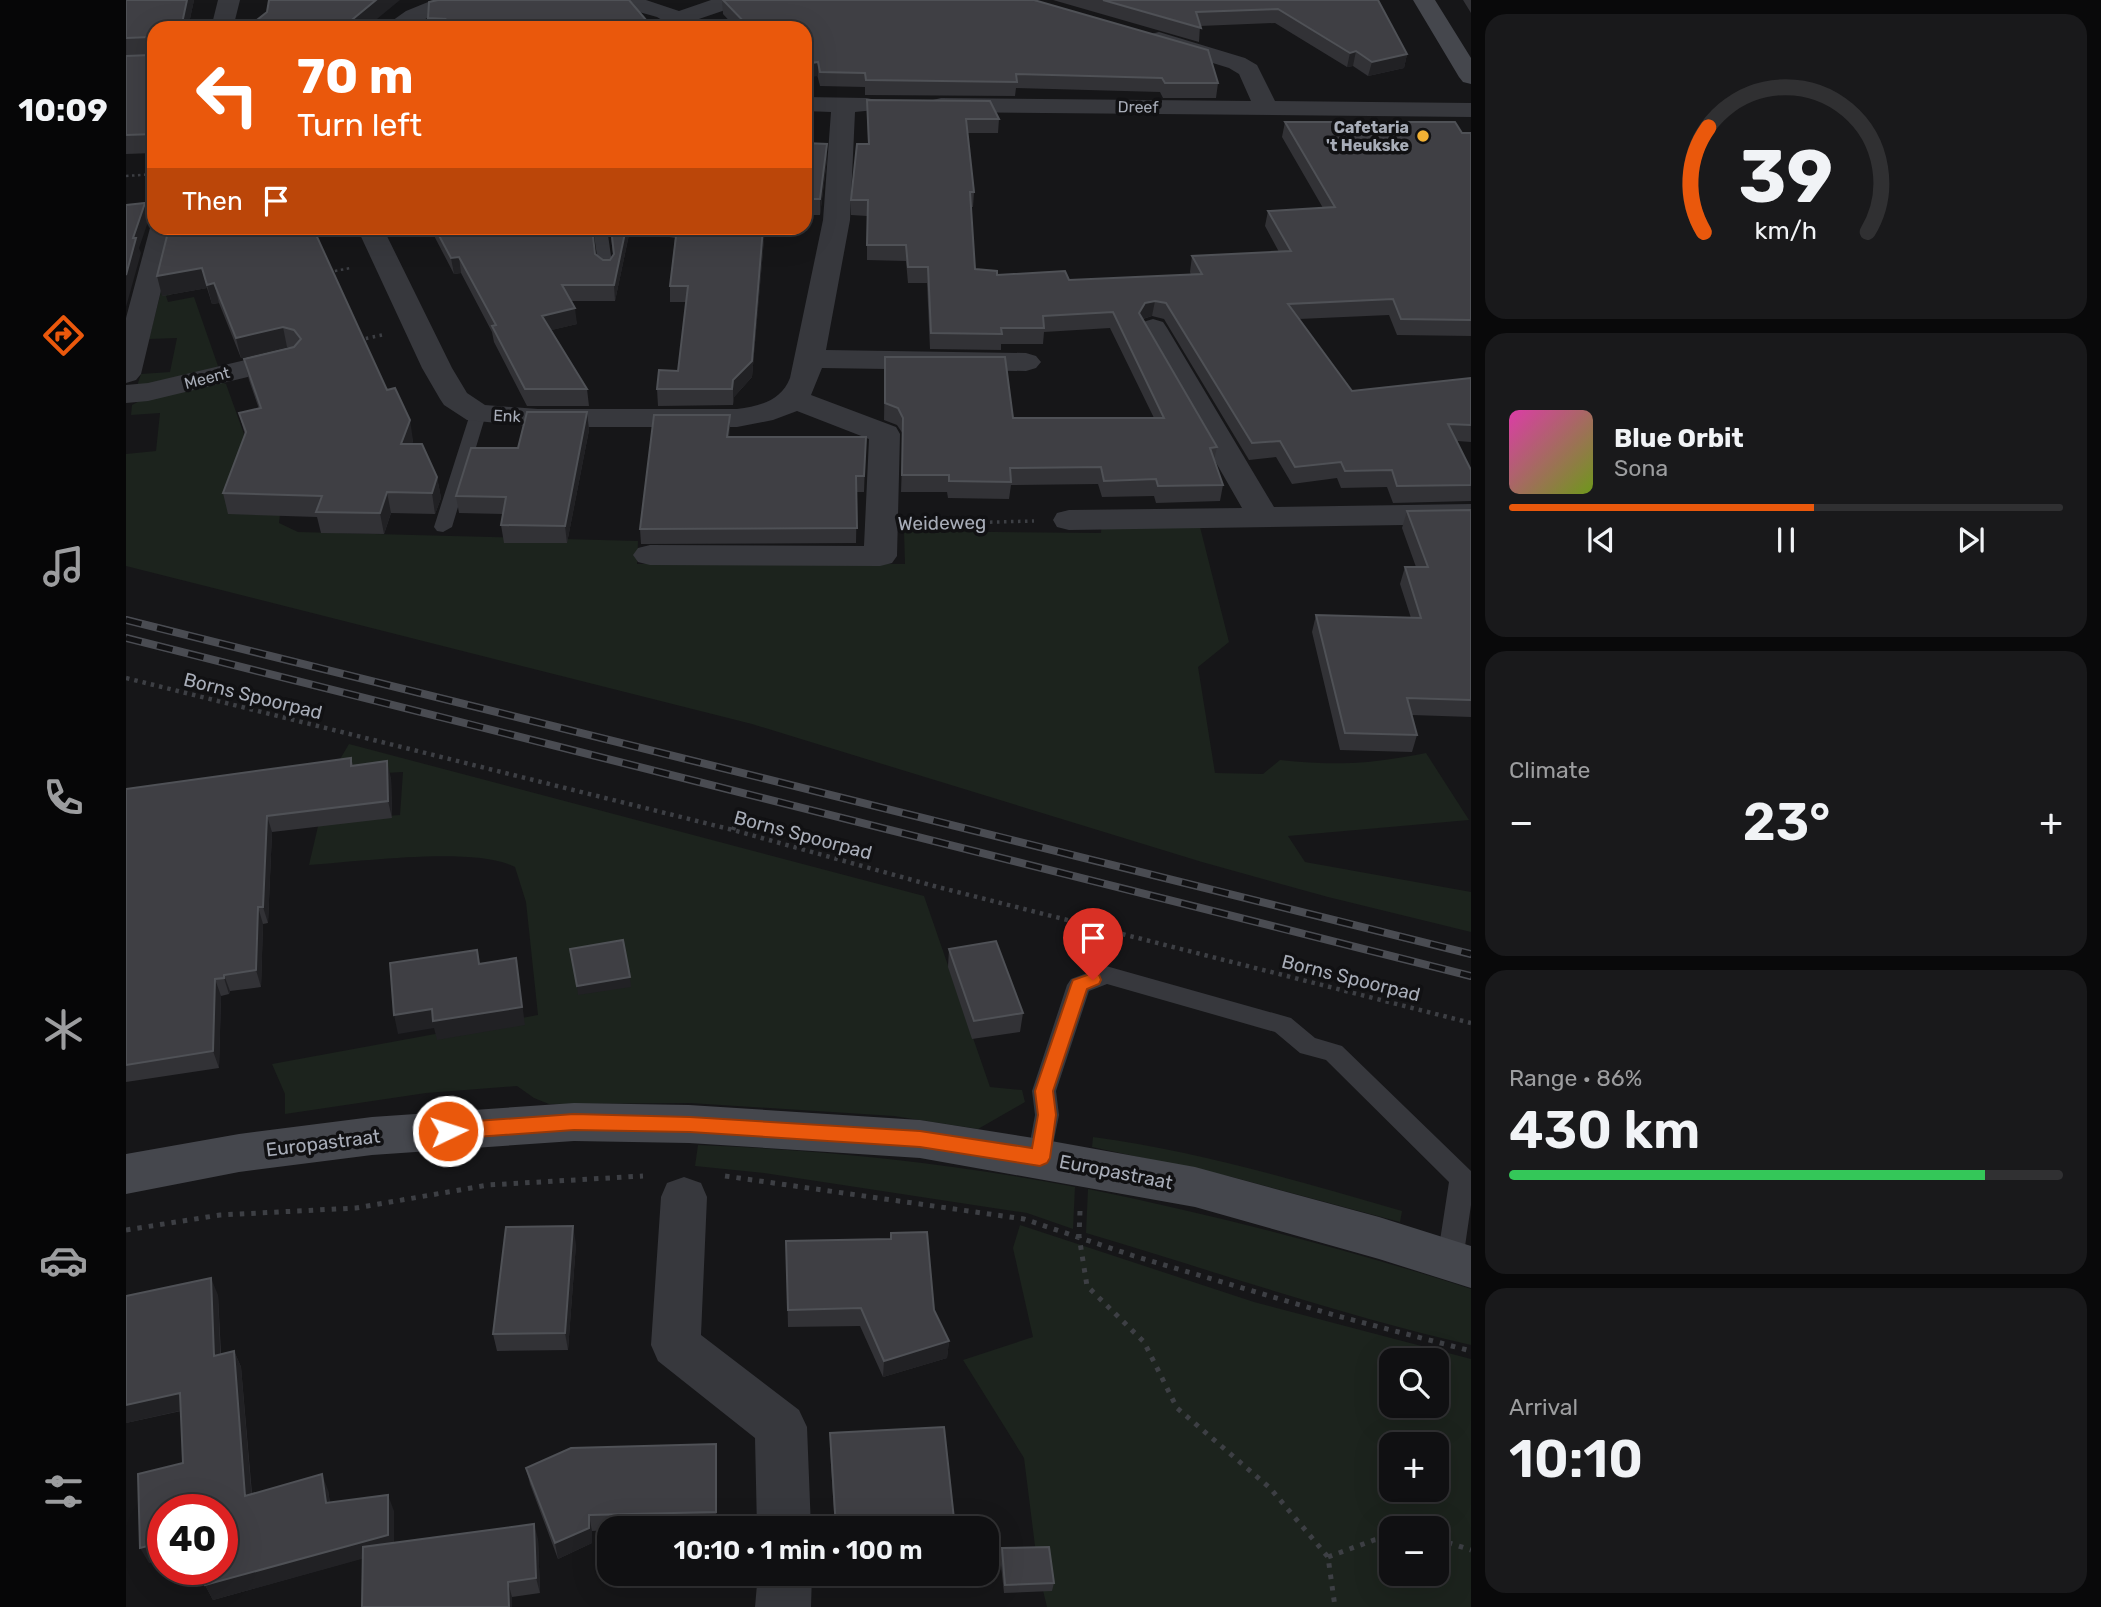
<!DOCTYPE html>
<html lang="en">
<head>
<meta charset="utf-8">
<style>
  :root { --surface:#101012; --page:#19191b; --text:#f1f3f6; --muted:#9c9d9f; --line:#303032; --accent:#ea580c }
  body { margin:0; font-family:Rubik,sans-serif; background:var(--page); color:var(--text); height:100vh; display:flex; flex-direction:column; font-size:26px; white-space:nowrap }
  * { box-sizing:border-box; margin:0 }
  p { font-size:23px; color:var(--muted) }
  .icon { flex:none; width:38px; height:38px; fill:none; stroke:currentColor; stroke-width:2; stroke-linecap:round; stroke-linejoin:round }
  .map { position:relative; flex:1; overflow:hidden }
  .details { display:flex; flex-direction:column; gap:14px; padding:14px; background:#09090a; width:630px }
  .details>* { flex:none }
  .top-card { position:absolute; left:21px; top:21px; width:665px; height:214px; border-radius:21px; box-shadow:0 7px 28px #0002,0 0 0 2px var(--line); background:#ea580c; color:#fff; overflow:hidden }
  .fabs { position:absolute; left:1253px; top:1348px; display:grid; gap:14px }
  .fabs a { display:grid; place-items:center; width:70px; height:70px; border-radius:14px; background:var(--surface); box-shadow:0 7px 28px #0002,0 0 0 2px var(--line); font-size:35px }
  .speed { position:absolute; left:21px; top:1494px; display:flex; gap:14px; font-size:35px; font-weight:700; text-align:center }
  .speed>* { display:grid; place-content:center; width:91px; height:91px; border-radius:50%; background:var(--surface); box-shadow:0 7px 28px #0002,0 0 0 2px var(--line); line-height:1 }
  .speed .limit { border:10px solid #d22; background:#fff; color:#111 }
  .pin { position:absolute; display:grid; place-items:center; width:60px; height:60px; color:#fff; margin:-72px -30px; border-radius:50% 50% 50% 0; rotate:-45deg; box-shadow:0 0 7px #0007 }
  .pin .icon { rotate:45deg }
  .me { position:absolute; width:77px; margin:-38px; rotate:86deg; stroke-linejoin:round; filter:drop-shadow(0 0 5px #0008) }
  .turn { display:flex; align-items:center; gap:24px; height:147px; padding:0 35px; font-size:32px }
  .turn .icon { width:91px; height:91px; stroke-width:2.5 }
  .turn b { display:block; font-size:49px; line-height:60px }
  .then { display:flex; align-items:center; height:66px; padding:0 35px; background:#0003; gap:14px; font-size:26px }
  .big { font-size:52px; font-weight:600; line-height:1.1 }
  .details .widget { flex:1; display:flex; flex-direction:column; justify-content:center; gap:10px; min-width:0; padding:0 24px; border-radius:21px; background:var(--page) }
  .details .dial { align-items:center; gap:0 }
  .dial svg { height:182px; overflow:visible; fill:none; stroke:var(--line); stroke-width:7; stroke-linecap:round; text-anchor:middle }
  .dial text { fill:var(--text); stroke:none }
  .song { display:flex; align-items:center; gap:21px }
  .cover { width:84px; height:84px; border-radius:10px; background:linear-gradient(135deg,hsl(320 70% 55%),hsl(80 70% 35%)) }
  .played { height:7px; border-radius:4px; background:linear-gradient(90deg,var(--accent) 55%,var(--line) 55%) }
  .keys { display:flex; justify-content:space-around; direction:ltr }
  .heat { display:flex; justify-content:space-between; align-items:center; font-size:38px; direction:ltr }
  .charge { height:10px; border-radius:5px; background:linear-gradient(90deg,#34c759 86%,var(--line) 0) }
  .trip { position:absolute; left:471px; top:1516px; width:402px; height:70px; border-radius:21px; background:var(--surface); box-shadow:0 7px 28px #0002,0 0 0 2px var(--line); font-weight:600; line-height:70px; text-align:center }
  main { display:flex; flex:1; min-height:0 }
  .tab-bar { display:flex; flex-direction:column; width:126px; justify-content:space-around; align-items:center; background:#060607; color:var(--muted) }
  .tab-bar .icon { width:49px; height:49px }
  .tab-bar .selected { color:var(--accent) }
  .tab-bar b { font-size:32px; color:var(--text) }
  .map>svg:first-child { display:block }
  .green { fill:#1c231d; fill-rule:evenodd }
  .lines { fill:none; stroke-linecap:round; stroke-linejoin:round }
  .path-far3 { stroke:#3d3f44; stroke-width:2.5; stroke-dasharray:2.5 3.5; stroke-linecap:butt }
  .path-far2 { stroke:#3d3f44; stroke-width:3.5; stroke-dasharray:2.5 4.5; stroke-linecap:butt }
  .path-far1 { stroke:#3d3f44; stroke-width:4.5; stroke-dasharray:3.5 5; stroke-linecap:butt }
  .path { stroke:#3d3f44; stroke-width:5; stroke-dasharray:4.5 7; stroke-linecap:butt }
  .lane { fill:#37383d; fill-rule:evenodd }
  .street { fill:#37383d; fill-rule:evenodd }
  .secondary { fill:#45474d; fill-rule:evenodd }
  .rail-casing { stroke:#4a4c52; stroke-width:8 }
  .rail { stroke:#111113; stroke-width:5; stroke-dasharray:16; stroke-linecap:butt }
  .wall { fill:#323236 }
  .shaded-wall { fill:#212124 }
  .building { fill:#3f3f44; stroke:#4f5156; stroke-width:2 }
  .route { fill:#ea580c; stroke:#983908; stroke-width:2 }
  .poi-dot { fill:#f2b134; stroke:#111113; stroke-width:2.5 }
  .labels { text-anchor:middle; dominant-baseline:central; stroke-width:7; stroke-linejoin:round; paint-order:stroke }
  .far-street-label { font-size:16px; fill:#a8adb8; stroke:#111113 }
  .far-poi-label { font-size:16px; font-weight:bold; fill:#a8adb8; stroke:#111113; text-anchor:end }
  .street-label { font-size:19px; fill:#a8adb8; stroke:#111113 }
</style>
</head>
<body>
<main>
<nav class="tab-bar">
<b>10:09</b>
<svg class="icon selected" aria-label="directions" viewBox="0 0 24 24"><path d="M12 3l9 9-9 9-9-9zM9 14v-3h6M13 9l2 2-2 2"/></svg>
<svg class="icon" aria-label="music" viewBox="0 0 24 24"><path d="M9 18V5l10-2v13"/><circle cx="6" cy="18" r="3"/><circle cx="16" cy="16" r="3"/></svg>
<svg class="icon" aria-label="phone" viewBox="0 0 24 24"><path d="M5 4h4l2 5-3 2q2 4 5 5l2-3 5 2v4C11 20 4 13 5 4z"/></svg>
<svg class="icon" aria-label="climate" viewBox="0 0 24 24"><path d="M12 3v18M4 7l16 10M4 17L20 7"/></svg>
<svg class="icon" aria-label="car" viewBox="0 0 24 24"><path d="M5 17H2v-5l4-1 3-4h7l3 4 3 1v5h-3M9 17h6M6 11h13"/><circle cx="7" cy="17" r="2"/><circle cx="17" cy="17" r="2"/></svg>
<svg class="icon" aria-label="filters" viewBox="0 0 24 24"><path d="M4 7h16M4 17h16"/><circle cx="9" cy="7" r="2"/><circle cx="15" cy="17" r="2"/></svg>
</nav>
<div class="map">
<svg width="1345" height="1607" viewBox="0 0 1345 1607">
  <rect width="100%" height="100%" fill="#161618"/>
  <path class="green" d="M49,236L45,295L40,296L42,302L68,297L92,366L87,373L11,386L15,374L44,372L51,338L23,339Z
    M90,380L100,384L123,448L154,514L153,523L172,532L512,541L511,564H779L778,531L975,533L976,522L1072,519L1103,642L1072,667L1089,773L1137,774L1154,760C1211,766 1244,764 1300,753L1343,820L1162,836L1179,862L1345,892V932L1202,897L1076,862L626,724L0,566V454L30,451L34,413L5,415L6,405L21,397Z
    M223,744L798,896L864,1087L896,1090L899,1102L852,1129L768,1116L564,1103L423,1104L408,1098L391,1086L300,1093L159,1114V1094L146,1064L412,1015L400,902L389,867C348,846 233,862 183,865L199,796L202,820L274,815L277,772L204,776Z
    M967,1137C1072,1151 1175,1182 1276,1211L1274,1222L1106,1177L966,1147Z
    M572,1145C700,1150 824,1163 949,1187L947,1229L901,1213L638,1173L569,1166Z
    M962,1189C1092,1216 1219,1248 1345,1289V1345C1214,1315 1088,1271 960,1233Z
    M894,1225L1128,1302L1345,1359V1607H921L912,1570L898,1458L837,1360L907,1337L887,1248ZM1265,1360H1311V1405H1265ZM1265,1444H1311V1489H1265ZM1265,1528H1311V1573H1265Z"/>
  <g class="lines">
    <path class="path-far3" d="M0,176L28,174
      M203,272L225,268"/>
    <path class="path-far2" d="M233,340L256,335
      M794,524L908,521"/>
    <path class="path-far1" d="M0,678L607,830L808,886L1345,1023
      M607,830L613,814"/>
    <path class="path" d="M599,1176L898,1219L1008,1256L1208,1315L1345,1351
      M954,1211L953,1236L961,1286L1018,1342L1051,1408L1144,1488L1202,1557L1209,1607
      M0,1230L94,1215L230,1208L362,1185L517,1176
      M1311,1539L1345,1550
      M1202,1557L1248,1540L1265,1537"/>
    <path class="lane" d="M467,228H481L487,270L485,273L480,274L473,270Z
      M352,409L360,414L326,527L317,532L311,531L308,527L344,414Z
      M980,966L1165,1018L1189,1038L1216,1046L1345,1171V1205L1337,1260L1333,1268L1324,1272L1315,1268L1311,1260L1323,1182L1200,1060L1174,1053L1149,1032L981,984L963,991L930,1091L933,1115L923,1165L914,1169L905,1165L901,1158L909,1115L906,1091L941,985L945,979Z"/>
    <path class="street" d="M92,0H114L107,28H85Z
      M307,0L364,1L361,6L315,11L282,28H256L280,11Z
      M446,0H520L553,11L585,0H617L614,5L567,21L573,28H549L531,17L513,12L455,10L447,8L444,3Z
      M1033,32L1119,58L1131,65L1149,101L1345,103V117L815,112L807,110L803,105L807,100L815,98L1125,101L1113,74L1103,68L1025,44L1022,39L1025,34Z
      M679,97L741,98L749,100L753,105L749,110L729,112L724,220L700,350L900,353L910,356L915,362L910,368L900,371L696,368L685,395L770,427L774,434L771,556L766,563L754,566L524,565L512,562L507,555L512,548L524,545L738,546L743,439L671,411L647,420L611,427H412L341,420L318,405L314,399L296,368L231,228H257L326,368L341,393L359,405L412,409H611C634,406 655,401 664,378L697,220L705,112L679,111Z
      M28,222V228H50L15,374L10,380L0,383V318L24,228Z
      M1027,319L1037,322L1041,328L1148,507L1345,504V524L943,530L931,527L927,520L931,513L943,510L1116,508L1013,328L1017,322Z
      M162,350L172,353L177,359L172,365L22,401L0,403V385L22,383Z
      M558,1177L575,1183L581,1197L575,1335L673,1410L681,1427L685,1528H631L629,1438L532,1361L525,1345L535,1197L541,1183Z
      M632,1573H686L685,1607H629Z"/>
    <path class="secondary" d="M1287,0H1309L1345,58V84L1337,82L1333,77Z
      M448,1103L563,1105L794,1120L914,1139L1069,1167L1253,1217L1345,1246V1288L1253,1259L1069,1207L794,1158L563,1143L448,1141L246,1155L113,1172L0,1194V1154L113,1134L246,1117Z"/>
    <defs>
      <path id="rail" d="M0,620L1345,954
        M0,638L1345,976"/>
    </defs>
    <use href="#rail" class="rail-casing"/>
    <use href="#rail" class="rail"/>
  </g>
  <path class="wall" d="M0,0H68L62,28H28V153L0,154Z
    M596,0L1092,83L1090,98H1037L1034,92L890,88L889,96L739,95V87L694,86L679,28H610L597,14Z
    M927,0H1252L1281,54L1278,68L1242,76L1227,66L1221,67L1149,23L1074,26L1073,42Z
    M1337,0H1345V13Z
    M302,18L527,28H304Z
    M741,100L873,119L872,133H841L848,192L847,207H845L849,269L871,275L943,280L1065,275L1064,272L1066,256L1153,252L1139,226L1142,211L1197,208L1156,137L1159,122L1345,133V336L1271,335L1263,315L1173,319L1226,391L1345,378V442L1331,441L1345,470V501L1267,503L1261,487L1215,488L1211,478L1166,484L1150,457L1123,460L1038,319L1026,316L1017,319L1091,447L1088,460L1097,485L1094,501L1030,503L1028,496L976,497L972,484L885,485L883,499L822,498L821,492H775L777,434L771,425L758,420L759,357L887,418H1028L984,328L918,332L917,344H875V350L804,349L801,283H782L780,261L741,260V216L725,215V200L742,144Z
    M679,143L701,159L694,215H679Z
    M43,228L261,390L287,440L286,444L311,477L315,498L309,514L265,513L258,534L195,533L191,517L102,514L97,493L119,435L113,413L133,409L123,380L118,359L165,348L161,347L115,358L93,303L86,304L81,288L36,296Z
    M304,228H466L469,254L477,260H484L487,255L484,228H482H639L626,377L608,397L607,405L532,406L531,389L552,371L560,302H544V286L549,238L504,230L489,301H445L451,324L425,330L461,389L463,406H401L368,342L366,332L335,273L328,274Z
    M461,412L463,430L441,543H378L375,525L377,514L333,513L330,496L392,448Z
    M604,415L603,437H740L738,492H731L730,543L515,544L514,529Z
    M1345,510V717L1286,715L1291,735L1286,752L1214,750L1186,632L1190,615L1285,618L1274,584L1279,567H1290L1276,528L1281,511Z
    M225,758L227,765L265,778L266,818L146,832L142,923L137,924L135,987L104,991L103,994L95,996L93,1068L0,1082V789Z
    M823,949L897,1013L894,1032L846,1039L822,967Z
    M765,1233L808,1310L823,1341L821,1358L757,1377L734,1326L662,1327L660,1241L764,1239Z
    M450,1244L442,1350L371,1351L367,1334Z
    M92,1295L95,1354L108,1351L115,1367L126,1494L202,1490L204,1503L268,1511V1543L412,1539L414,1593L386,1597V1607H236L237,1558L87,1600L79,1585L96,1510L23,1563L57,1463L55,1411L0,1423Z
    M704,1433L829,1528H709L704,1449Z
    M590,1444L591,1527L483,1528V1530L466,1531V1543L432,1559L404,1484L400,1468Z
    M876,1548L928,1583L926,1591L878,1593L874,1556Z
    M711,1573H782L712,1577Z"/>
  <path class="shaded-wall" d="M61,0H68L62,28H55Z
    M250,0H274L240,28H216Z
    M1230,51L1227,66L1221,67L1224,53Z
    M1281,54L1278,68L1242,76L1246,62Z
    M692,62V76L679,78V64Z
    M701,144V159L694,215V199Z
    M19,203L23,219L13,248L15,253L0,307V275L7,238Z
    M500,228H504V230L489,301L488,285Z
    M637,228H639L626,377L608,397L607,405V380Z
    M333,257L335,273L328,274L325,258Z
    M76,268L81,288L36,296L31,276Z
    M88,283L93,303L86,304L81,285Z
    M1029,301L1026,316L1016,319L1013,313L1019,303Z
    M449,308L451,324L418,332L416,316Z
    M157,327L161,347L115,358L110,338Z
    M461,412L463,430L441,543L439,526Z
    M604,415V430L601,452V437Z
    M284,420L287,440L279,465L275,444Z
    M311,477L315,498L309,514L306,493Z
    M261,492L265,513L258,534L254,513Z
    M261,761L265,778L266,818L262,801Z
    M141,816L146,832L142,923L137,907Z
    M132,907L137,924L135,987L130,970Z
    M390,958L399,1025L311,1040L308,1028L272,1034L268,1015L306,1009Z
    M98,975L104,991L103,994L98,978Z
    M504,977L505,987L452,995L451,986Z
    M89,979L95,996L93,1068L87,1051Z
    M447,1226L450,1244L442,1350L439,1333Z
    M85,1278L92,1295L95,1373L88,1356Z
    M823,1341L821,1358L757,1377L758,1361Z
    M108,1351L115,1367L127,1512L119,1496Z
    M54,1393L62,1409L0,1423V1405Z
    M590,1444L591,1461V1527L590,1512Z
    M196,1474L202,1490L206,1519L200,1503Z
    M262,1495L268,1511V1550L87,1600L79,1585Z
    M463,1515L466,1531V1543L432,1559L429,1543Z
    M408,1524L412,1539L414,1593L410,1578Z
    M37,1542V1560L23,1563L14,1548Z
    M382,1582L386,1597V1607H383Z"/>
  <path class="building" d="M0,0H61L55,28H28V134L0,135V56L25,55V37L0,38Z
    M143,0H250L216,28H121L141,12Z
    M312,0H503L527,28H313L319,19L302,18L303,2Z
    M597,0H908L1082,50L1092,83H1039L1036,78L890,74L891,82L740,80L739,73L694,72L692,62L679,64V28H624Z
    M977,0H1252L1281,54L1246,62L1230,51L1224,53L1152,9L1070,12L1075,28Z
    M741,100L864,101L873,119H840L848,192H844L849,269L871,271V275L939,271L943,280L1076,274L1066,256L1165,251L1142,211L1209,207L1159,122H1329L1336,133H1345V320L1275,319L1267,299L1162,304L1226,391L1345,378V425L1322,424L1345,470V485L1271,486L1266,470L1219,471L1215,462L1169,467L1154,441L1126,443L1040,303L1029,301L1019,303L1013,313L1091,447L1084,448L1097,485L1032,486L1030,479L978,481L975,467L884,468L885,482L823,481V475H776L777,418L772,408L759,403V357H879L887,418H1038L987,312L917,316L918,328H875L876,334L805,333L802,267H782L780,245H741L742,200H725L731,144H743Z
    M679,143L701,144L694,199H679Z
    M19,203L7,238H10L0,275V205Z
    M43,228H187L261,390L269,388L284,420L275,444H296L311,477L306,493L261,492L254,513L190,512L196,496L97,493L120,432L113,413L135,408L118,359L168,347L175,339L168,330L157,327L110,338L88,283L81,285L76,268L31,276Z
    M309,228H466L469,254L477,260H484L488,254L485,228H500L488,285H436L449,308L416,316L461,389H399L366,326L370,325L333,257L325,258Z
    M551,228H637L626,361L607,380L606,389H531L533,370L552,371L562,286H544Z
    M401,412H461L439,526L375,525L380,497L330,496L345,448H392Z
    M528,415H604L601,437H740L738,476H730L731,528L514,529Z
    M1345,510V700L1281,698L1291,735L1219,733L1190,615L1295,618L1279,567H1302L1281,511Z
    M225,758V766L261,761L262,801L141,816L137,907H132L130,970L98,975V978L89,979L87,1051L0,1065V789Z
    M497,940L504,977L451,986L444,949Z
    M870,941L897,1013L848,1021L823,949Z
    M351,950L353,964L390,958L396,1007L307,1021L306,1009L268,1015L264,963Z
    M447,1226L439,1333L367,1334L380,1227Z
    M801,1232L808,1310L823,1341L758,1361L735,1308L662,1310L660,1241L765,1239V1233Z
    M85,1278L88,1356L108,1351L119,1496L196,1474L200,1503L262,1495V1535L79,1585V1570H96V1510H37V1542L14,1548L12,1474L57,1463L54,1393L0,1405V1296Z
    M818,1427L829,1528H710L704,1433Z
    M590,1444V1512L463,1515V1528L429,1543L400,1468L445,1448Z
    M408,1524L410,1578L382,1582L383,1607H236L237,1547Z
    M923,1547L928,1583L879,1585L876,1548Z"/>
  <path class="route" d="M967,973L973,975L975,980L973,984L961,989L927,1091L930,1115L924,1158L921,1163L914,1166L794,1147L564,1132L448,1130L322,1139L315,1136L312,1131L315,1125L322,1123L448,1114L564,1117L794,1131L906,1148L912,1115L909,1091L945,985L947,980Z"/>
  <circle class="poi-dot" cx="1297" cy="136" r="7"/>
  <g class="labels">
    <g class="far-street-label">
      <text transform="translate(1012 107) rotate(1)">Dreef</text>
      <text transform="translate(81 378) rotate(-15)">Meent</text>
      <text transform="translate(381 416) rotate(3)">Enk</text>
    </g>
    <g class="far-poi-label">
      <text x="1283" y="127">Cafetaria<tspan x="1283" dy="18">'t Heukske</tspan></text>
    </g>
    <g class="street-label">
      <text transform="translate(816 523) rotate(-1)">Weideweg</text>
      <text transform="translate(127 696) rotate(14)">Borns Spoorpad</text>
      <text transform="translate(677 835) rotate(15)">Borns Spoorpad</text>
      <text transform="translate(1225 978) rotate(14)">Borns Spoorpad</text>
      <text transform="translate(197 1143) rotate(-7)">Europastraat</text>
      <text transform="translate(990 1172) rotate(11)">Europastraat</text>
    </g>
  </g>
</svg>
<div class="fabs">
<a><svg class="icon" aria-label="search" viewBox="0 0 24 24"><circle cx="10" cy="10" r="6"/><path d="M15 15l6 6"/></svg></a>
<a>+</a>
<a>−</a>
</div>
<div class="speed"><div class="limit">40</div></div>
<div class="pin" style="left:967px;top:980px;background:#d93025"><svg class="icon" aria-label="arrive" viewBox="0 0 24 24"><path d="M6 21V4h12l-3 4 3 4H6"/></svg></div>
<svg class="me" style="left:322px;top:1131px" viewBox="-20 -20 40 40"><circle r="17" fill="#ea580c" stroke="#fff" stroke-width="3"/><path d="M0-11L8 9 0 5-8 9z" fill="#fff"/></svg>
<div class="trip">10:10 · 1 min · 100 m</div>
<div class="top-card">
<div class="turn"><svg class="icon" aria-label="left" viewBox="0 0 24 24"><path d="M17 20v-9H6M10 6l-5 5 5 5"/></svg><div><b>70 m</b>Turn left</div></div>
<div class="then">Then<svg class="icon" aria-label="arrive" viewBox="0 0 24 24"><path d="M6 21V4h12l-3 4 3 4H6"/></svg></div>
</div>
</div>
<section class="details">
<div class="widget dial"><svg viewBox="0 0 100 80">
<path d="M14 69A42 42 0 1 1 86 69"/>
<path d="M14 69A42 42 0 0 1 16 23" stroke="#ea580c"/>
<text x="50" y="56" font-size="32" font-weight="700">39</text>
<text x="50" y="72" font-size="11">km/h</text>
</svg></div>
<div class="widget">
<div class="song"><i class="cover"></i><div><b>Blue Orbit</b><p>Sona</p></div></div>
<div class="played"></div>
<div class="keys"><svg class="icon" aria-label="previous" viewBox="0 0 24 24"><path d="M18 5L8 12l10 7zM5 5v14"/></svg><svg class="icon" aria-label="pause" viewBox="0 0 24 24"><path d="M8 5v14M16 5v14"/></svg><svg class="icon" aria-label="next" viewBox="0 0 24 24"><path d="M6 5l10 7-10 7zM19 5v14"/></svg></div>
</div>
<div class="widget"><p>Climate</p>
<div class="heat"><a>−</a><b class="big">23°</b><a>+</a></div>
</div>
<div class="widget"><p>Range · 86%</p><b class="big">430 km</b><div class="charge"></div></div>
<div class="widget"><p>Arrival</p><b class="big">10:10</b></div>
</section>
</main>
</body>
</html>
